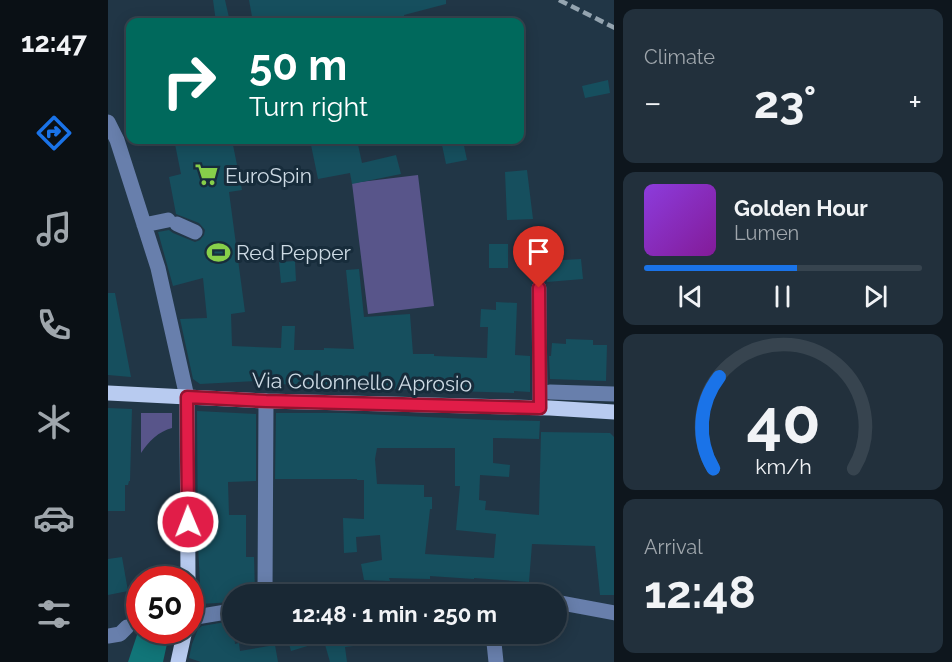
<!DOCTYPE html>
<html lang="en">
<head>
<meta charset="utf-8">
<style>
  :root { --surface:#192834; --page:#22303c; --text:#f1f3f6; --muted:#9fa6ac; --line:#37444f; --accent:#1a73e8 }
  body { margin:0; font-family:Raleway,sans-serif; background:var(--page); color:var(--text); height:100vh; display:flex; flex-direction:column; font-size:22px; white-space:nowrap }
  * { box-sizing:border-box; margin:0 }
  p { font-size:20px; color:var(--muted) }
  .icon { flex:none; width:33px; height:33px; fill:none; stroke:currentColor; stroke-width:2; stroke-linecap:round; stroke-linejoin:round }
  .map { position:relative; flex:1; overflow:hidden }
  .panel { display:flex; flex-direction:column; gap:9px; padding:9px; background:#0e161d; width:338px }
  .panel>* { flex:none }
  .hud { position:absolute; left:18px; top:18px; width:398px; height:126px; border-radius:12px; box-shadow:0 3px 15px #0003,0 0 0 2px var(--line); background:#00695c; color:#fff; overflow:hidden }
  .speed { position:absolute; left:18px; top:566px; display:flex; gap:12px; font-size:30px; font-weight:700; text-align:center }
  .speed>* { display:grid; place-content:center; width:78px; height:78px; border-radius:50%; background:var(--surface); box-shadow:0 3px 15px #0003,0 0 0 2px var(--line); line-height:1 }
  .speed .limit { border:9px solid #d22; background:#fff; color:#111 }
  .pin { position:absolute; display:grid; place-items:center; width:51px; height:51px; color:#fff; margin:-62px -26px; border-radius:50% 50% 50% 0; rotate:-45deg; box-shadow:0 0 6px #0007 }
  .pin .icon { rotate:45deg }
  .me { position:absolute; width:66px; margin:-33px; rotate:359deg; stroke-linejoin:round; filter:drop-shadow(0 0 4px #0008) }
  .turn { display:flex; align-items:center; gap:21px; height:126px; padding:0 24px; font-size:27px }
  .turn .icon { width:78px; height:78px; stroke-width:2.5 }
  .turn b { display:block; font-size:42px; line-height:51px }
  .big { font-size:45px; font-weight:700; line-height:1.1 }
  .panel .card { flex:1; display:flex; flex-direction:column; justify-content:center; gap:9px; min-width:0; padding:0 21px; border-radius:12px; background:var(--page) }
  .panel .dial { align-items:center; gap:0 }
  .dial svg { height:156px; overflow:visible; fill:none; stroke:var(--line); stroke-width:7; stroke-linecap:round; text-anchor:middle }
  .dial text { fill:var(--text); stroke:none }
  .song { display:flex; align-items:center; gap:18px }
  .cover { width:72px; height:72px; border-radius:9px; background:linear-gradient(135deg,hsl(270 70% 55%),hsl(290 70% 35%)) }
  .played { height:6px; border-radius:3px; background:linear-gradient(90deg,var(--accent) 55%,var(--line) 55%) }
  .keys { display:flex; justify-content:space-around; direction:ltr }
  .heat { display:flex; justify-content:space-between; align-items:center; font-size:33px; direction:ltr }
  .trip { position:absolute; left:114px; top:584px; width:345px; height:60px; border-radius:30px; background:var(--surface); box-shadow:0 3px 15px #0003,0 0 0 2px var(--line); font-weight:700; line-height:60px; text-align:center }
  main { display:flex; flex:1; min-height:0 }
  .tab-bar { display:flex; flex-direction:column; width:108px; justify-content:space-around; align-items:center; background:#0a1015; color:var(--muted) }
  .tab-bar .icon { width:42px; height:42px }
  .tab-bar .active { color:var(--accent) }
  .tab-bar b { font-size:27px; color:var(--text) }
  .map>svg:first-child { display:block }
  .green { fill:#58558a }
  .water { fill:#117578 }
  .building { fill:#164f5e; fill-rule:evenodd }
  .lines { fill:none; stroke-linecap:round; stroke-linejoin:round }
  .minor { stroke:#687fac; stroke-width:15 }
  .major { stroke:#b8cbf0; stroke-width:15 }
  .rail { stroke:#94a4b0; stroke-width:4.5; stroke-dasharray:9 4.5; stroke-linecap:butt }
  .route-casing { stroke:#92132f; stroke-width:15 }
  .route { stroke:#e11d48; stroke-width:10 }
  .labels { text-anchor:middle; dominant-baseline:central; stroke-width:6; stroke-linejoin:round; paint-order:stroke }
  .poi-label { font-size:21px; fill:#cddae4; stroke:#172c3b; text-anchor:start }
  .street-label { font-size:21px; fill:#cddae4; stroke:#172c3b }
</style>
</head>
<body>
<main>
<nav class="tab-bar">
<b>12:47</b>
<svg class="icon active" aria-label="directions" viewBox="0 0 24 24"><path d="M12 3l9 9-9 9-9-9zM9 14v-3h6M13 9l2 2-2 2"/></svg>
<svg class="icon" aria-label="music" viewBox="0 0 24 24"><path d="M9 18V5l10-2v13"/><circle cx="6" cy="18" r="3"/><circle cx="16" cy="16" r="3"/></svg>
<svg class="icon" aria-label="phone" viewBox="0 0 24 24"><path d="M5 4h4l2 5-3 2q2 4 5 5l2-3 5 2v4C11 20 4 13 5 4z"/></svg>
<svg class="icon" aria-label="climate" viewBox="0 0 24 24"><path d="M12 3v18M4 7l16 10M4 17L20 7"/></svg>
<svg class="icon" aria-label="car" viewBox="0 0 24 24"><path d="M5 17H2v-5l4-1 3-4h7l3 4 3 1v5h-3M9 17h6M6 11h13"/><circle cx="7" cy="17" r="2"/><circle cx="17" cy="17" r="2"/></svg>
<svg class="icon" aria-label="filters" viewBox="0 0 24 24"><path d="M4 7h16M4 17h16"/><circle cx="9" cy="7" r="2"/><circle cx="15" cy="17" r="2"/></svg>
</nav>
<div class="map">
<svg width="507" height="662" viewBox="0 0 507 662">
  <rect width="100%" height="100%" fill="#213646"/>
  <path class="green" d="M310,175L326,306L260,314L244,183Z
    M33,413H64V428C51,431 40,442 33,453Z"/>
  <path class="water" d="M31,629L32,630H62L55,662H20Z"/>
  <path class="building" d="M105,0H117L122,22H108Z
    M141,0H338V4L296,15L297,22H145Z
    M500,80L502,93L477,98L474,86Z
    M87,140H124L134,190L121,192L137,312L123,314L124,346L173,348L174,326H187L186,350H216V348L246,349L238,270L251,269L256,317L302,314L305,354H326V356L379,358L380,327H372L373,309L388,310V302L409,303L407,355L422,356V392L406,391V393L217,387V386L149,383V381L92,384L85,379L72,319L99,318L95,278L65,286L50,232L61,230L65,233L87,242L92,240L96,235L97,230L91,223L68,214L61,177L73,174L67,144Z
    M202,140H249L254,163L288,155L293,174L244,184L242,173L210,179Z
    M355,141L359,160L338,164L334,145Z
    M419,170L425,219L399,220L397,172Z
    M381,244H400V268H381Z
    M473,259L475,279L439,282L438,261Z
    M187,261L188,281L173,283L171,262Z
    M0,293H7L23,377L0,375Z
    M458,339L485,340V345H499L498,381L442,379L441,356H443L444,343L458,344Z
    M0,408L24,409L22,481H21L20,485H17V511H0Z
    M89,411L148,414V481L120,482L121,515H138V557H146L147,594H124V602L93,604L90,545Z
    M168,413H236L381,420L432,421L431,439L385,438V463L402,465L401,477L372,475L371,500L378,501L377,510L431,515L433,432L502,433L507,438V595H492L487,546L424,544L421,582L366,578V579L322,576V579L281,578L282,581L256,580L253,564L274,560L272,535L248,537L249,552L236,553L235,518L256,519V480H249V479H167ZM269,448H347V486H352L348,530L388,534L386,558L317,554L322,509H324V497H316V485L269,484L267,459Z
    M14,557L20,591L0,595V559Z
    M124,621V633H126L127,644L131,643L132,651L167,645L170,662H93L81,658L84,644L90,629L94,626Z
    M178,633H253L254,645L237,647L239,662H222L216,641L183,651Z"/>
  <g class="lines">
    <path class="minor" d="M0,122L9,140L50,268L79,397
      M69,224L87,232
      M36,225L60,220
      M431,288L432,408
      M442,392L507,394
      M157,594L158,401
      M217,594L236,590L391,591L408,594
      M448,602L507,613
      M82,618L124,611
      M385,633L388,662
      M0,636L12,634L19,627"/>
    <path class="major" d="M0,393L158,401L442,408L507,412
      M79,397L80,579
      M70,662L77,630"/>
    <path class="rail" d="M451,0L507,28"/>
  </g>
  <g class="lines">
    <defs>
      <path id="route" d="M80,522L79,397L158,401L432,408L431,288"/>
    </defs>
    <use href="#route" class="route-casing"/>
    <use href="#route" class="route"/>
  </g>
  <defs>
    <symbol id="supermarket-bare" viewBox="-9 -9 18 18"><path d="M-6-5.5h2.5l.6 2H6L4.5 2H-2.5L-4.4-4H-6ZM-1.5 3.2a1.3 1.3 0 1 0 .1 0ZM3 3.2a1.3 1.3 0 1 0 .1 0Z" fill="#87cf4a" stroke="#172c3b" stroke-width="2.5" paint-order="stroke"/></symbol>
    <symbol id="stadium-bare" viewBox="-9 -9 18 18"><path d="M0-5a6.5 5 0 1 0 0 10a6.5 5 0 1 0 0-10ZM-3.5-1.8h7v3.6h-7Z" fill="#87cf4a" stroke="#172c3b" stroke-width="2.5" paint-order="stroke"/></symbol>
  </defs>
  <g fill-rule="evenodd">
    <use href="#supermarket-bare" x="82" y="158" width="33" height="33"/>
    <use href="#stadium-bare" x="94" y="236" width="33" height="33"/>
  </g>
  <g class="labels">
    <g class="poi-label">
      <text x="117" y="175">EuroSpin</text>
      <text x="128" y="252">Red Pepper</text>
    </g>
    <g class="street-label">
      <text transform="translate(254 382) rotate(1)">Via Colonnello Aprosio</text>
    </g>
  </g>
</svg>
<div class="speed"><div class="limit">50</div></div>
<div class="pin" style="left:431px;top:288px;background:#d93025"><svg class="icon" aria-label="arrive" viewBox="0 0 24 24"><path d="M6 21V4h12l-3 4 3 4H6"/></svg></div>
<svg class="me" style="left:80px;top:522px" viewBox="-20 -20 40 40"><circle r="17" fill="#e11d48" stroke="#fff" stroke-width="3"/><path d="M0-11L8 9 0 5-8 9z" fill="#fff"/></svg>
<div class="trip">12:48 · 1 min · 250 m</div>
<div class="hud">
<div class="turn"><svg class="icon" aria-label="right" viewBox="0 0 24 24"><path d="M7 20v-9h11M14 6l5 5-5 5"/></svg><div><b>50 m</b>Turn right</div></div>
</div>
</div>
<section class="panel">
<div class="card"><p>Climate</p>
<div class="heat"><a>−</a><b class="big">23°</b><a>+</a></div>
</div>
<div class="card">
<div class="song"><i class="cover"></i><div><b>Golden Hour</b><p>Lumen</p></div></div>
<div class="played"></div>
<div class="keys"><svg class="icon" aria-label="previous" viewBox="0 0 24 24"><path d="M18 5L8 12l10 7zM5 5v14"/></svg><svg class="icon" aria-label="pause" viewBox="0 0 24 24"><path d="M8 5v14M16 5v14"/></svg><svg class="icon" aria-label="next" viewBox="0 0 24 24"><path d="M6 5l10 7-10 7zM19 5v14"/></svg></div>
</div>
<div class="card dial"><svg viewBox="0 0 100 80">
<path d="M14 69A42 42 0 1 1 86 69"/>
<path d="M14 69A42 42 0 0 1 17 22" stroke="#1a73e8"/>
<text x="50" y="56" font-size="32" font-weight="700">40</text>
<text x="50" y="72" font-size="11">km/h</text>
</svg></div>
<div class="card"><p>Arrival</p><b class="big">12:48</b></div>
</section>
</main>
</body>
</html>
